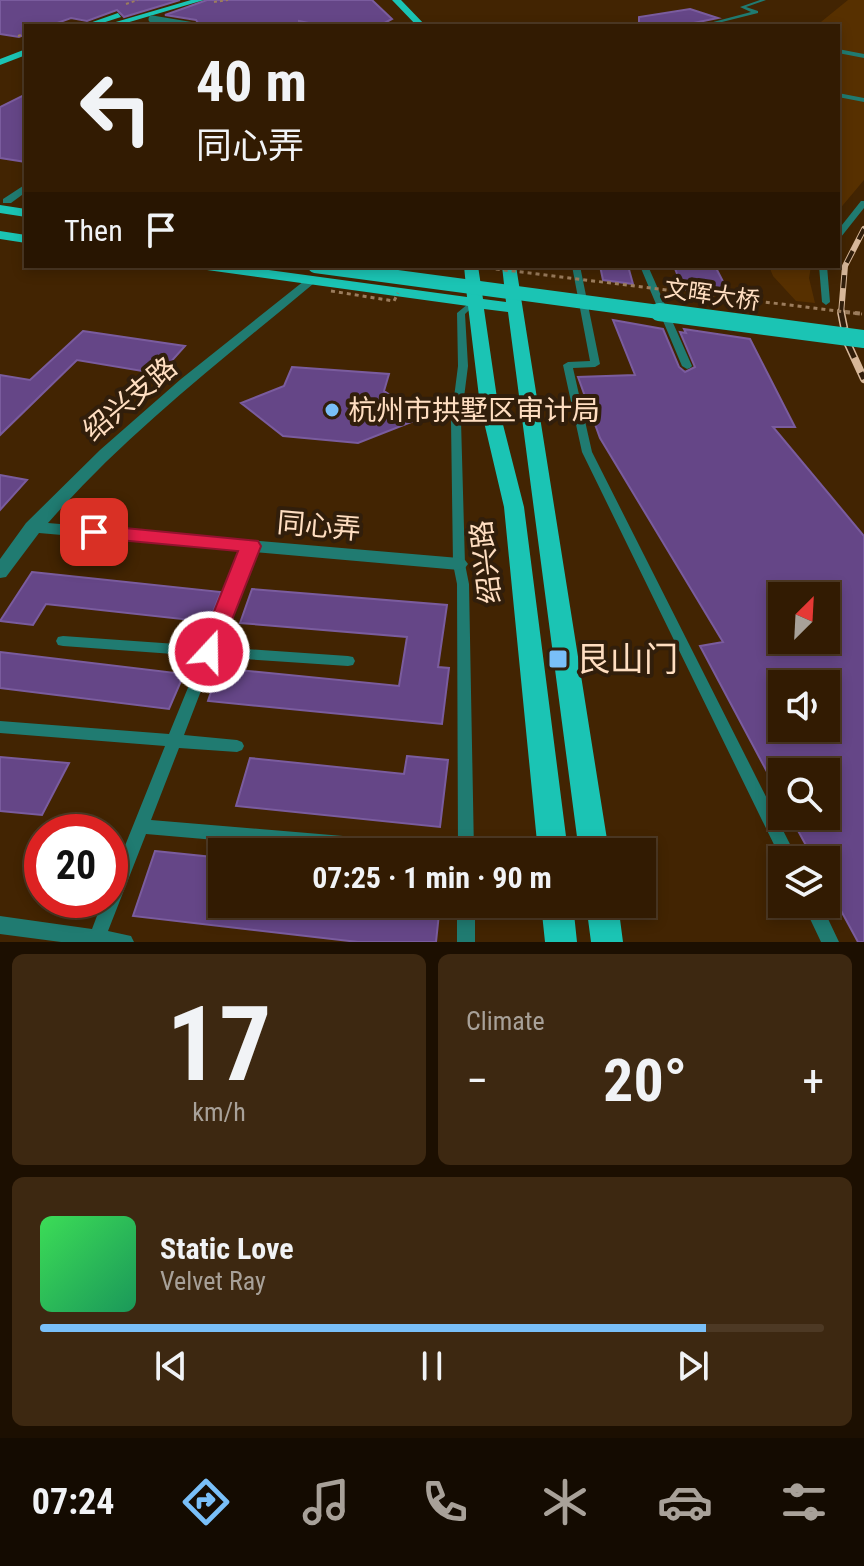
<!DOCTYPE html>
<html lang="en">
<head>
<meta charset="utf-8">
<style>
  :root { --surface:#321b02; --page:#3d2811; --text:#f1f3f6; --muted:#a8a199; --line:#4d3924; --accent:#79bff8 }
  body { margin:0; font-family:"Roboto Condensed","Noto Sans SC",sans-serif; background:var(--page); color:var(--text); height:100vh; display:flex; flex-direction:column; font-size:30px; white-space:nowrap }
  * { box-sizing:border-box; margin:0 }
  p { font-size:26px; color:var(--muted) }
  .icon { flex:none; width:44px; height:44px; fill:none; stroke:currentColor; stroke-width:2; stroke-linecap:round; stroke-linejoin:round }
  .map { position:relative; height:942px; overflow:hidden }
  .side { display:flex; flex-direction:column; gap:12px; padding:12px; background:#1c0f01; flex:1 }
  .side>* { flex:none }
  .top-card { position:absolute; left:24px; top:24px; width:816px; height:244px; border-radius:0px; box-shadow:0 4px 12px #0003,0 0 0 2px var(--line); background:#321b02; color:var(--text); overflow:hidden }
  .needle { width:52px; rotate:24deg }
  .buttons { position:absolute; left:768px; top:582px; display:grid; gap:16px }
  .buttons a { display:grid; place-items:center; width:72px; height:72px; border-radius:0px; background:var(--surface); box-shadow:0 4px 12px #0003,0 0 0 2px var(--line); font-size:40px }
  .speed { position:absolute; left:24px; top:814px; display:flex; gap:16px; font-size:40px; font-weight:700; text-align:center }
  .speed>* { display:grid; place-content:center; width:104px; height:104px; border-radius:50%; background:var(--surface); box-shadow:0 4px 12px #0003,0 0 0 2px var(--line); line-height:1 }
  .speed .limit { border:12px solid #d22; background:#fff; color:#111 }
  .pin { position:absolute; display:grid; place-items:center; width:68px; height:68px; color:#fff; margin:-34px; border-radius:16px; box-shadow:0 4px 12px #0006 }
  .me { position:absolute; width:88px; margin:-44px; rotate:21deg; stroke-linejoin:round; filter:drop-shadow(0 0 6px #0008) }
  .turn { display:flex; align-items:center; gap:28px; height:168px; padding:0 40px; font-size:36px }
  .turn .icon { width:104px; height:104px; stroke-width:2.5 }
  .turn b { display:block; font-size:56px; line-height:68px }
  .then { display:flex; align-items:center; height:76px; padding:0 40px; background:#0003; gap:16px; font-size:30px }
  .big { font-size:60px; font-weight:700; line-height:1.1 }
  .side .widget { flex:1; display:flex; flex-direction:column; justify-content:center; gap:12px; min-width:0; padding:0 28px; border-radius:12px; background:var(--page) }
  .side .dial { align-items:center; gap:0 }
  .dial b { font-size:104px; line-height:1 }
  .song { display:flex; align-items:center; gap:24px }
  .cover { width:96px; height:96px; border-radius:12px; background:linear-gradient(135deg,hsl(130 70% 55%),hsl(150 70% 35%)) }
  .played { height:8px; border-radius:4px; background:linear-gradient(90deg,var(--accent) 85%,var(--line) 85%) }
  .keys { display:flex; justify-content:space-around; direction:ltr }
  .heat { display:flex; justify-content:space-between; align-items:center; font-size:44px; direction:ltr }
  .side .tiles { flex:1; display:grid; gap:12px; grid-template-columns:1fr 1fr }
  .widget:last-child { grid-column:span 2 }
  .trip { position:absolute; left:208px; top:838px; width:448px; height:80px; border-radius:0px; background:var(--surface); box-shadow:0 4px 12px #0003,0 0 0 2px var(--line); font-weight:700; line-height:80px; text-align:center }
  .tabs { display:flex; height:128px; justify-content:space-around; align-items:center; background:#140b01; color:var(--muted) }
  .tabs .icon { width:56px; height:56px }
  .tabs .selected { color:var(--accent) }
  .tabs b { font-size:36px; color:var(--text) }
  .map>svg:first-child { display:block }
  .green { fill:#573000 }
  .building { fill:#654687; stroke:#7a5c9e; stroke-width:2; fill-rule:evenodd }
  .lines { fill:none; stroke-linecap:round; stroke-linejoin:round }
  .path-far1 { stroke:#9b7c5c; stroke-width:2; stroke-dasharray:3 3; stroke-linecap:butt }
  .path { stroke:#9b7c5c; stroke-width:6; stroke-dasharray:9 9; stroke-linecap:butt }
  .service { fill:#207b71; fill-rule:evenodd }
  .minor { fill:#207b71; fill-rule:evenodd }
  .primary { fill:#1bc4b4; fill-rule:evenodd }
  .rail-far1-casing { stroke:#d7b799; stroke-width:6 }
  .rail-casing { stroke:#d7b799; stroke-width:8 }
  .rail-far1 { stroke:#311e0b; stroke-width:4; stroke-dasharray:13; stroke-linecap:butt }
  .rail { stroke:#311e0b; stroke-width:5; stroke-dasharray:16; stroke-linecap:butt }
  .path-bridge-far1 { stroke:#9b7c5c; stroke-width:3; stroke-dasharray:4 4; stroke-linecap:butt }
  .path-bridge { stroke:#9b7c5c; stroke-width:4; stroke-dasharray:5 5; stroke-linecap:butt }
  .minor-bridge { stroke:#207b71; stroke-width:7 }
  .primary-bridge-far1 { stroke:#1bc4b4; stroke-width:14 }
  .primary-bridge { stroke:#1bc4b4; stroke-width:18 }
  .route { fill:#e11d48; stroke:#92132f; stroke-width:2 }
  .poi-dot { fill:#79bff8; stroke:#311e0b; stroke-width:3 }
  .labels { text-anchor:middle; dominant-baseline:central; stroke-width:8; stroke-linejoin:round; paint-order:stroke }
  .far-street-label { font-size:24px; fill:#ffdec1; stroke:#311e0b }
  .street-label { font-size:28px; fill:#ffdec1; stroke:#311e0b }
  .poi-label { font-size:28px; fill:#ffdec1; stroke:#311e0b; text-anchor:start }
  .near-poi-label { font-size:34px; fill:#ffdec1; stroke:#311e0b; text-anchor:start }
</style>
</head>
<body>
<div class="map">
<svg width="864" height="942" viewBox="0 0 864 942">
  <rect width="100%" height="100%" fill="#422402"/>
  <path class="green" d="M848,0H864V180L838,211V26H816Z
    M769,266H811L809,278L815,303L796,301L773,276Z"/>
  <path class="building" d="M0,0H180L124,17L117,10L87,21L71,18L49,26H26V34L19,37L0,34Z
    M207,0H372L392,19L379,26H323L299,21V26H200L196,20L165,15Z
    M690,9L718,18L679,26H639V17Z
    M26,94V162L0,158V107Z
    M600,266H628L633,284L603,280Z
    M674,266H715L730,295L683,289Z
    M613,320L663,329L679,367L685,372L695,367L680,332L686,333L684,329L750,339L795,427H773L864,536V942H858L826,883V860H814L790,816H826V772H782V800L700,646L723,642L600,438L578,377L635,375ZM782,596H826V640H782ZM782,684H826V728H782Z
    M83,331L185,346L160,374L77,360L0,435V375L30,380Z
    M292,367L389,374L384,391L424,417L358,443L283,436L241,403L284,386Z
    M0,475L27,480L0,510Z
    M32,572L221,592L209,622L46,604L33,625L0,621Z
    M252,589L447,605L438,667L449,668L442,724L208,701L219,668L399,686L407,637L240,623Z
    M0,652L184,674L169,709L0,688Z
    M407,756L448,760L440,827L236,806L250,758L404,774Z
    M0,757L69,763L42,815L0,811Z
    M155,851L222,858V904H440L436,942H358L133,916Z"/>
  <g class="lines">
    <path class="path-far1" d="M214,2L228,0
      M126,4L138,0
      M233,23L248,25
      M18,36L26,33"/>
    <path class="path" d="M68,900L81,917"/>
    <path class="service" d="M760,0H766L746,7L758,11V13L706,26H698L751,12L740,7Z
      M838,49L864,54V58L838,53Z
      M838,93L864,98V102L838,97Z
      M861,201H864V208L841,237H838V230Z
      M572,266H580L600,364L595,367L573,368L592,452L798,860L782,861L582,452L563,365L568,362L590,361Z
      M640,266H648L692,366L690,368L687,369L682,366Z
      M819,266H827L830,302L826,305L822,302Z
      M474,299L478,302L465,314L468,366L461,421L465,564L469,584L474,852H458L457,584L453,564L451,421L458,366L457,313Z
      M251,542L255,543L257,546L218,647L348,656L353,657L355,661L353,665L348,666L214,657L184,735L237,740L242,742L244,746L242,750L237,752L179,748L151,820L438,844L444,847L446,852H352L146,834L108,931L131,936L134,942H61L0,934V916L92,929L103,900H110V883L165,746L0,733V721L169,734L201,656L63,646L58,645L56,641L58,637L63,636L205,646L245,546L247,543Z
      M457,904H475V942H457Z
      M803,904H821L839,942H821Z"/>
    <path class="minor" d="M26,184V192L11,203H3V199Z
      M309,277L315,281L313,284C222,360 127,433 48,523L459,558L465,560L468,564L465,568L459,570L39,533L6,577L0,578V559L26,523L100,450L181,379Z"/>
    <path class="primary" d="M191,0H204L116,26H102Z
      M392,0H401L426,26H417Z
      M118,13L121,17L93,26H81Z
      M26,49V55L0,65V59Z
      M0,205L26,209V217L0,213Z
      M0,231L26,235V243L0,239Z
      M200,266H240L467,297L464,266H478L483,299L506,302L502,266H516L609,852H579L508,312L484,309L498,405L524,507L568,852H538L504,507L480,405L468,306L207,270Z
      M541,904H573L577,942H545Z
      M586,904H618L623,942H591Z"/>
    <defs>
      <path id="rail-far1" d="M841,314L845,266L864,229"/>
      <path id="rail" d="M841,312L847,342L864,379"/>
    </defs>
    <use href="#rail-far1" class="rail-far1-casing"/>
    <use href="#rail" class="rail-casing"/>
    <use href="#rail-far1" class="rail-far1"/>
    <use href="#rail" class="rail"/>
    <path class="path-bridge-far1" d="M472,266L862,314
      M331,291L394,301L398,293"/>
    <path class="path-bridge" d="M845,312L864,314"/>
    <path class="minor-bridge" d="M152,19L194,26"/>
    <path class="primary-bridge-far1" d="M315,266L674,314"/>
    <path class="primary-bridge" d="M659,312L864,339"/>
  </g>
  <path class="route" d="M94,525L258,541L261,546L217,658H201L198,652L238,551L87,537L84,532Z"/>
  <g class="poi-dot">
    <circle cx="332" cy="410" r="8"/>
    <rect x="548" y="649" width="20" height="20" rx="4"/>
  </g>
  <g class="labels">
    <g class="far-street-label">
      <text transform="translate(712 295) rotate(8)">文晖大桥</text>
    </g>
    <g class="street-label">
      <text transform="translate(130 399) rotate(-40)">绍兴支路</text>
      <text transform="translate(319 526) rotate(5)">同心弄</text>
      <text transform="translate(486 562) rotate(-97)">绍兴路</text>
    </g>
    <g class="poi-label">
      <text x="348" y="410">杭州市拱墅区审计局</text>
    </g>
    <g class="near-poi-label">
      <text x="576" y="659">艮山门</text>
    </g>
  </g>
</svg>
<div class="buttons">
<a><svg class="needle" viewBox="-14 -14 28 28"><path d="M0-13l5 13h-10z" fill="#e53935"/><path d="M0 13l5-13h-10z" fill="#a8a199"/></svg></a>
<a><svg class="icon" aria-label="sound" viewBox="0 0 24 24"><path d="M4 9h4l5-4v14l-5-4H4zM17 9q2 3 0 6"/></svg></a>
<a><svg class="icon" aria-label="search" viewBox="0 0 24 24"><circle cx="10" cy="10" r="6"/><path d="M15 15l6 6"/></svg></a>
<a><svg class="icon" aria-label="layers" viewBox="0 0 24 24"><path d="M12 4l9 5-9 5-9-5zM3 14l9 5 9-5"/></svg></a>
</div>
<div class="speed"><div class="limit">20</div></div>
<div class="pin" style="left:94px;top:532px;background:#d93025"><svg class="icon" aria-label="arrive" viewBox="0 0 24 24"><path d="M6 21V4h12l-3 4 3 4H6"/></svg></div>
<svg class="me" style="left:209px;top:652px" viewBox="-20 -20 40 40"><circle r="17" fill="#e11d48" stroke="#fff" stroke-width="3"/><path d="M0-11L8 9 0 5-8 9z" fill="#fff"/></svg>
<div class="trip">07:25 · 1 min · 90 m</div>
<div class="top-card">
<div class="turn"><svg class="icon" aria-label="left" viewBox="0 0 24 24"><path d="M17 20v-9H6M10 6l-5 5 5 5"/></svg><div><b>40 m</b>同心弄</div></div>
<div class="then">Then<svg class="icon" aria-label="arrive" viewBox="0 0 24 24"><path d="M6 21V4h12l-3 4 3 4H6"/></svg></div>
</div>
</div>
<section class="side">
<div class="tiles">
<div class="widget dial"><b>17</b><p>km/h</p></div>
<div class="widget"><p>Climate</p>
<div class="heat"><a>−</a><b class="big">20°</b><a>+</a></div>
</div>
<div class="widget">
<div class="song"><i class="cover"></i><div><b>Static Love</b><p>Velvet Ray</p></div></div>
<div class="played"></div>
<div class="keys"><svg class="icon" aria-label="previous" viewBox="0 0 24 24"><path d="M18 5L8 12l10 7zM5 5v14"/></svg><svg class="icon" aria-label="pause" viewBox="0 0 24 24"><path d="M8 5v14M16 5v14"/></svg><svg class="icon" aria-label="next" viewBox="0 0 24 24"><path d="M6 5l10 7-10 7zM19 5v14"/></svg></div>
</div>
</div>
</section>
<nav class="tabs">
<b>07:24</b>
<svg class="icon selected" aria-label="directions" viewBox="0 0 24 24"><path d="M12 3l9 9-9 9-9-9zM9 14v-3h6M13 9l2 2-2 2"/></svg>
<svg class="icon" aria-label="music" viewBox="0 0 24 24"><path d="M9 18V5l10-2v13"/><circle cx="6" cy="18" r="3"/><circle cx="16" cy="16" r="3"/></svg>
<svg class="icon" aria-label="phone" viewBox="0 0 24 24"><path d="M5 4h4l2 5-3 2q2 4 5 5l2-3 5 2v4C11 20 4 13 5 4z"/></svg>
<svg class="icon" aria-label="climate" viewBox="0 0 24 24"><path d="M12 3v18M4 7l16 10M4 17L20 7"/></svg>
<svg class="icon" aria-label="car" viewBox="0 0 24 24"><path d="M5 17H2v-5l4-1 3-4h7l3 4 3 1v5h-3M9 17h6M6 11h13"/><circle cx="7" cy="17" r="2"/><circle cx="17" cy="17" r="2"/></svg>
<svg class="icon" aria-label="filters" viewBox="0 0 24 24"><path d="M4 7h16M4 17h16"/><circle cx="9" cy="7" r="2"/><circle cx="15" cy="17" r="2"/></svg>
</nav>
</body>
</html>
